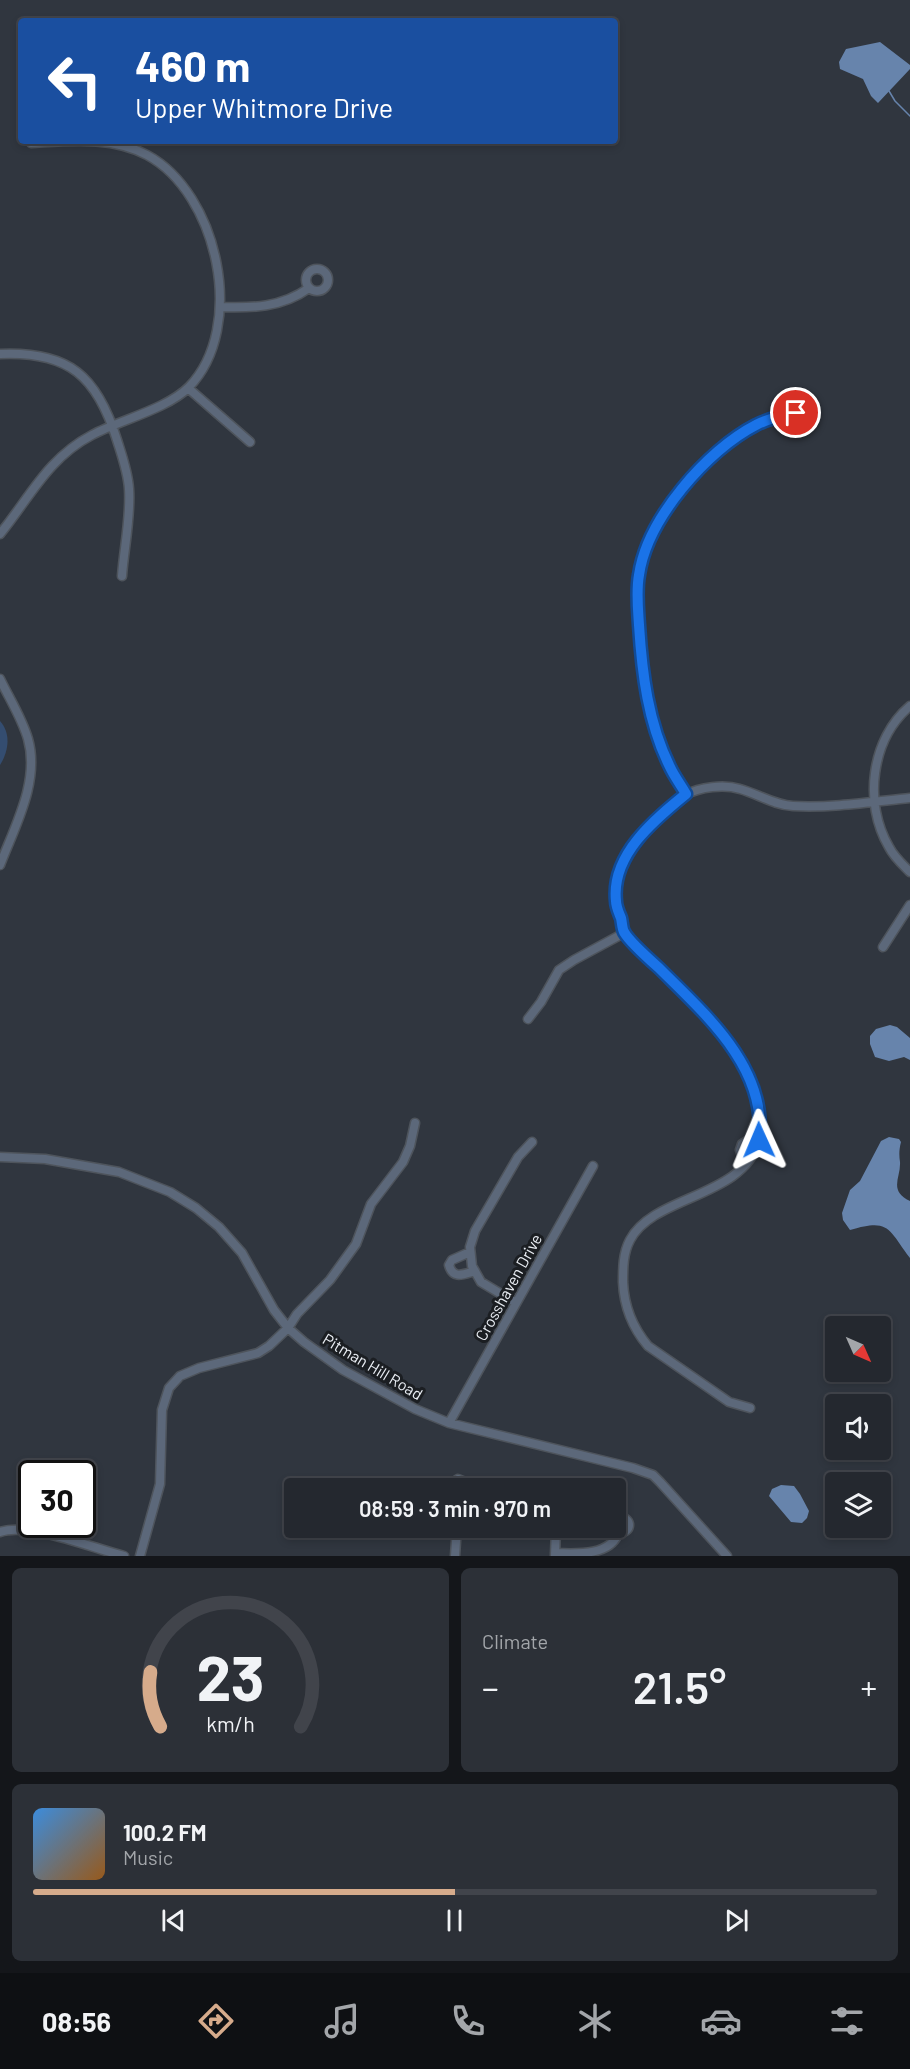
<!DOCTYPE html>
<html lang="en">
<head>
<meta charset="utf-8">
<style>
  :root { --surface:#24282f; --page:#2c3037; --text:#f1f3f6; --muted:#a3a6aa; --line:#41444b; --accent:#d6ab8b }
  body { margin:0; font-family:Barlow,sans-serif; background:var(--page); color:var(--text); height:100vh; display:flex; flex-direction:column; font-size:22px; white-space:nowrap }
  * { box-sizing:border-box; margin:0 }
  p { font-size:20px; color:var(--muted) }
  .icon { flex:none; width:33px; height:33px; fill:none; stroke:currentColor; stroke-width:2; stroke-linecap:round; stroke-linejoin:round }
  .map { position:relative; height:1556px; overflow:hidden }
  .details { display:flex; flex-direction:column; gap:12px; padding:12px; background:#14161a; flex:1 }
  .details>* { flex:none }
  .hud { position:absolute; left:18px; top:18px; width:600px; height:126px; border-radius:6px; box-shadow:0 3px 9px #0003,0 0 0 2px var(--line); background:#1a4fa0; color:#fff; overflow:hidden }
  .needle { width:39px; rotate:135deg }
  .fabs { position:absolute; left:825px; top:1316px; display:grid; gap:12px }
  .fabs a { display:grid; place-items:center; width:66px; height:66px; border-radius:6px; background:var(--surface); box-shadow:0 3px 9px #0003,0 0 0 2px var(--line); font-size:30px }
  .speed { position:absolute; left:18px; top:1460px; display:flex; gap:12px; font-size:30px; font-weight:700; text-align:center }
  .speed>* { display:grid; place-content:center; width:78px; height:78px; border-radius:50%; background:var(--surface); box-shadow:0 3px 9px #0003,0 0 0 2px var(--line); line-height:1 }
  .speed .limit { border:3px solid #111; border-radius:9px; background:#fff; color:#111 }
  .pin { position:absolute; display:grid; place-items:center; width:51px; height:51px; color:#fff; margin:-26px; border:3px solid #fff; border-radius:50%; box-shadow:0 2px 6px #0007 }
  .me { position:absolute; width:66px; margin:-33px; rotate:359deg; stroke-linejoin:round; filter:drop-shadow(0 0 4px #0008) }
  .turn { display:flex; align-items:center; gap:21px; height:126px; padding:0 18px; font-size:27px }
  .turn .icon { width:78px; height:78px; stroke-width:2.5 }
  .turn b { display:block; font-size:42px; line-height:51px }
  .big { font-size:45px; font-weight:600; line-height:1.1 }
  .details .widget { flex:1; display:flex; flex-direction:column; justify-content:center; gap:9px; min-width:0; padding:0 21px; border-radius:9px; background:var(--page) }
  .details .dial { align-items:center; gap:0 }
  .dial svg { height:156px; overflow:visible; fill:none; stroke:var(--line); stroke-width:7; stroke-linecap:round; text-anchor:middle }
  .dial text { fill:var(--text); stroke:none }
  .song { display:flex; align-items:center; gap:18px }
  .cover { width:72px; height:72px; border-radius:9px; background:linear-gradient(135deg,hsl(210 70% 55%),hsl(30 70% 35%)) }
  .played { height:6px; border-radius:3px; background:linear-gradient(90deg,var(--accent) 50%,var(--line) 50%) }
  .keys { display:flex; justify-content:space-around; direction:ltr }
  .heat { display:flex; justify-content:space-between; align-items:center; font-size:33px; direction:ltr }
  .details .tiles { flex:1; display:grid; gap:12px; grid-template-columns:1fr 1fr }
  .widget:last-child { grid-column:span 2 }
  .trip { position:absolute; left:284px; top:1478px; width:342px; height:60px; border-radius:6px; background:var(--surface); box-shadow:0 3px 9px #0003,0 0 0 2px var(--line); font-weight:600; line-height:60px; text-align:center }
  .tabs { display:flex; height:96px; justify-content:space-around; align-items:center; background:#0e1013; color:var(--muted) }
  .tabs .icon { width:42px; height:42px }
  .tabs .active { color:var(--accent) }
  .tabs b { font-size:27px; color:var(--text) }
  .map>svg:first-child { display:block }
  .green { fill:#344d70 }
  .water { fill:#6784ac }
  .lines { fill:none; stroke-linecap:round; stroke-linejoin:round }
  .stream { stroke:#6784ac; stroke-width:1.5 }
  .minor-casing { stroke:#4e545c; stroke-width:11 }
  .minor { stroke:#5c687a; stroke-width:8 }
  .route-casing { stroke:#114b97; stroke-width:15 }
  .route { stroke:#1a73e8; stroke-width:10 }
  .labels { text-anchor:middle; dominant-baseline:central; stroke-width:6; stroke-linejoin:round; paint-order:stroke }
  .street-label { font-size:16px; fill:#ebeff5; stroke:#1b1e22 }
</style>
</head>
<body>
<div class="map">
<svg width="910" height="1556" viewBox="0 0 910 1556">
  <rect width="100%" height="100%" fill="#30363f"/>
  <path class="green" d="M0,721C11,733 9,751 0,765Z"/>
  <path class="water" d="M880,42L910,65V69L878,103L871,96L863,79L840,69L839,62L846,49Z
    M890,1025L897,1027L910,1038V1060L904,1057L889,1061L875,1057L870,1044V1036L876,1029Z
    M889,1137L899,1139L901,1142C899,1150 899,1155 900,1162C901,1178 888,1190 910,1201V1258C888,1229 890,1218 850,1230L843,1220L842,1213L850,1190L860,1181L881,1141Z
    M781,1485L794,1486L800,1494L809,1511L807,1518L802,1523L791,1522L769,1496L772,1489Z"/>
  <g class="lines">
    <path class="stream" d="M889,91L895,101L910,116"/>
    <defs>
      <path id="minor" d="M306 280a11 11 0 1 1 22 0a11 11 0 1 1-22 0Z
        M220,307C252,308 281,308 309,288
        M0,354C69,351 97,376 117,440C122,456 128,472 129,489C131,517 124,548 122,576
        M188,388L250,442
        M0,534C30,497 48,458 92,435C120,420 167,409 189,387C247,327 218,193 147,155C112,136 69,141 31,143
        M0,679C9,698 22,718 28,739C40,781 15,826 0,865
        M910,706C871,739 863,803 889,847C894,857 902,864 910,872
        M686,794C681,785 674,776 669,767C648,723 642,672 639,624C638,600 636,576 645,552C659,512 687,482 717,454C736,436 770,412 797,413C803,413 809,415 815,416
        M883,947L910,905
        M528,1019L541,1002L559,970L574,960L624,933
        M0,1157L45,1159L119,1172L170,1192L196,1208L219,1227L242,1253L274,1310L288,1328L304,1342L343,1370L415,1409L449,1423L633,1468L653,1475L660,1482L727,1556
        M745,1165L740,1150L742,1144L760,1133
        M470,1252L452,1260L449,1265C453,1280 464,1274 475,1271
        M516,1303L481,1282L472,1266L470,1247L475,1231L518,1157L532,1142
        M750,1408L729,1402L648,1346C632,1327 624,1306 623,1282C623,1268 623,1253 630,1240C653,1195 744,1198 759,1140C762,1129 760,1119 758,1108C746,1050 699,1009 659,969C650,959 629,943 624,931C614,909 612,881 624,859C634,842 668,804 685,795C700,787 724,784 740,789C758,794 774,805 793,806C832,808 871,802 910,798
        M449,1423L593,1166
        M452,1488V1483L458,1479L463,1481L464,1488
        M615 1525a7 7 0 1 1 14 0a7 7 0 1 1-14 0Z
        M0,1532C29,1522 92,1548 124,1556
        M555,1553C577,1554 612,1556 619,1531
        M140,1556L160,1484L162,1410L169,1388L180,1376L199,1368L258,1353L269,1346L288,1328L297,1314L330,1280L356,1244L371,1204L403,1162L410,1146L415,1123
        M455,1556L457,1527
        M555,1556L556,1527"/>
    </defs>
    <use href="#minor" class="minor-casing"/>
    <use href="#minor" class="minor"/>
  </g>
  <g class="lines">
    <defs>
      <path id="route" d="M759,1140C768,1068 705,1014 659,968C650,960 629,941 624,932C622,928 622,922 621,918C619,913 616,907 616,901C611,855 654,820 686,794C681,785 674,776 670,767C648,723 642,673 639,625C638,609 636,591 639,575C647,519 707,450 756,425C769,418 782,416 796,413"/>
    </defs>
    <use href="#route" class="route-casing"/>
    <use href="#route" class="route"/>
  </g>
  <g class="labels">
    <g class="street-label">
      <text transform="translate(508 1287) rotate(-61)">Crosshaven Drive</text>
      <text transform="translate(373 1366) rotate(31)">Pitman Hill Road</text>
    </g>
  </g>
</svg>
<div class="fabs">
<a><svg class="needle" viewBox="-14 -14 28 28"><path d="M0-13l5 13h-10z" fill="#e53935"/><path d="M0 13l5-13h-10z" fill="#a3a6aa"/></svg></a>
<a><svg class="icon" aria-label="sound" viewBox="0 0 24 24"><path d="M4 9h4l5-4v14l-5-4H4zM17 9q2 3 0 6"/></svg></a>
<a><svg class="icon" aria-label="layers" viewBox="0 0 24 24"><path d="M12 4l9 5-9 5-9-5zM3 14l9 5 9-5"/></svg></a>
</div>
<div class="speed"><div class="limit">30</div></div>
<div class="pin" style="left:796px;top:413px;background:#d93025"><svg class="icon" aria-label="arrive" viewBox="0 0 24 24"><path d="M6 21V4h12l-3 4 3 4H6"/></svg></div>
<svg class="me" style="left:759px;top:1140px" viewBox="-20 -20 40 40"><path d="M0-17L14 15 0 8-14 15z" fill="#1a73e8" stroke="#fff" stroke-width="4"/></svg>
<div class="trip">08:59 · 3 min · 970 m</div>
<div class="hud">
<div class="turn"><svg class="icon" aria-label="left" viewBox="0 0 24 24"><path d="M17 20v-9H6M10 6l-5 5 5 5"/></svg><div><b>460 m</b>Upper Whitmore Drive</div></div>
</div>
</div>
<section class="details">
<div class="tiles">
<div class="widget dial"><svg viewBox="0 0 100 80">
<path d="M14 69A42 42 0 1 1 86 69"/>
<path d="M14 69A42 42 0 0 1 9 41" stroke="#d6ab8b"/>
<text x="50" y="56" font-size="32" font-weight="700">23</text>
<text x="50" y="72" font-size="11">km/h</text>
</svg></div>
<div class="widget"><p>Climate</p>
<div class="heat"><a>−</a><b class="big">21.5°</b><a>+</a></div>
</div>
<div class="widget">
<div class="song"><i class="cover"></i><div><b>100.2 FM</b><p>Music</p></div></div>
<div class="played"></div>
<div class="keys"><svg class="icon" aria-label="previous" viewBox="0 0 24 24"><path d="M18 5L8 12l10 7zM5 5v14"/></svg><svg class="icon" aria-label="pause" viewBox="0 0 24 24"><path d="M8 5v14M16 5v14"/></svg><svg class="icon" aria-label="next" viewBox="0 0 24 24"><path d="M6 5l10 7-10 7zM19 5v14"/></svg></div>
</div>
</div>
</section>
<nav class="tabs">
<b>08:56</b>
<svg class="icon active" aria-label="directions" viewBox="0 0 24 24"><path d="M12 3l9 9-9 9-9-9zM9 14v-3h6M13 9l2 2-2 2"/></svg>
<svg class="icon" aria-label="music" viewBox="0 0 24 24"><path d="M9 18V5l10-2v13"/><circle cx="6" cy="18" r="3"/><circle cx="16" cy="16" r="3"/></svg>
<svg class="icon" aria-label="phone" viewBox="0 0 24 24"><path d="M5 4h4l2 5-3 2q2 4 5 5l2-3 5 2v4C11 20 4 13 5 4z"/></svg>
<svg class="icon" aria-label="climate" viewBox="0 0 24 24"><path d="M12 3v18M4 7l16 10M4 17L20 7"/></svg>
<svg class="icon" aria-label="car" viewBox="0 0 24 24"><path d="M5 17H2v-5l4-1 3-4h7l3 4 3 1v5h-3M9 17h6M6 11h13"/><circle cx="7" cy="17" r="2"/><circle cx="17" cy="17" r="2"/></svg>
<svg class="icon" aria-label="filters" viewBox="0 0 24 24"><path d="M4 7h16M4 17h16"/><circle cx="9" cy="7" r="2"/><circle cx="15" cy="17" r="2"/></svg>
</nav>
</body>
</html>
